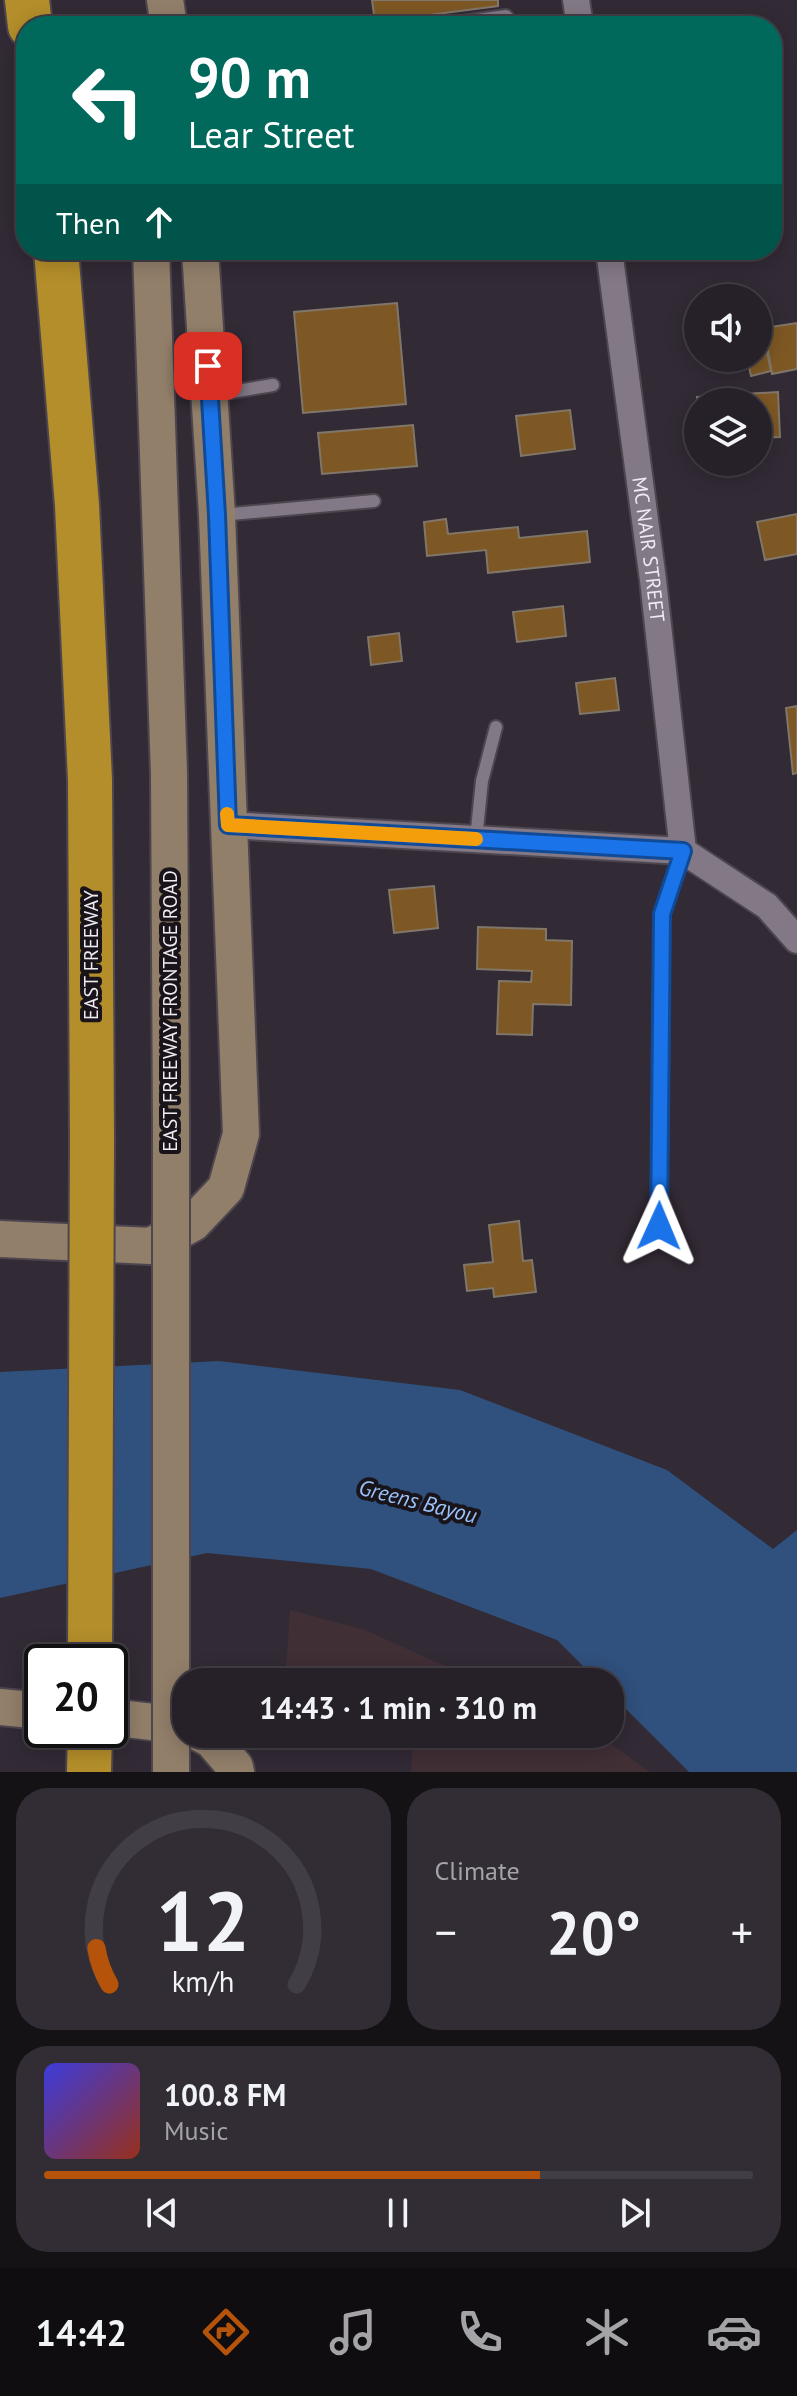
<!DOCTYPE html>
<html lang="en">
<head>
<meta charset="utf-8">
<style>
  :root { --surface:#262028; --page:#322d34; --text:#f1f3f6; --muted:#a4a3a8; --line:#423e45; --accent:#b45309 }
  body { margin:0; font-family:"PT Sans",sans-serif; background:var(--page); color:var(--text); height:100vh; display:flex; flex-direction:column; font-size:30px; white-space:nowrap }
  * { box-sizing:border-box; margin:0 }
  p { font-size:26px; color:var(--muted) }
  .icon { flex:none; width:44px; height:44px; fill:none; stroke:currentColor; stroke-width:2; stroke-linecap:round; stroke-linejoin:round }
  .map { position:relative; height:1772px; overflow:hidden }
  .drawer { display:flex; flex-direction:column; gap:16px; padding:16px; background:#151216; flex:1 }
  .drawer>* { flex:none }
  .top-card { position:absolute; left:16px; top:16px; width:766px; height:244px; border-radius:32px; box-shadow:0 4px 20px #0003,0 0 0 2px var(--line); background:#00695c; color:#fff; overflow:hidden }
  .controls { position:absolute; left:684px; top:284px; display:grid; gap:16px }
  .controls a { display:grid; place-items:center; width:88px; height:88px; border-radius:50%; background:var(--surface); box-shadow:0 4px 20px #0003,0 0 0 2px var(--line); font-size:40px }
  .speed { position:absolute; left:24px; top:1644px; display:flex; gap:16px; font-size:40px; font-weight:700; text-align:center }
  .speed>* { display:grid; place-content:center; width:104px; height:104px; border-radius:50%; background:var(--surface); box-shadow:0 4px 20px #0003,0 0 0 2px var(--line); line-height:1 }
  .speed .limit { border:4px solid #111; border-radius:12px; background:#fff; color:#111 }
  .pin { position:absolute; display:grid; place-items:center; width:68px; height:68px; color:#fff; margin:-34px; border-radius:16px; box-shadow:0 4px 12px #0006 }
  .me { position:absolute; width:88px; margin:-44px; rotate:1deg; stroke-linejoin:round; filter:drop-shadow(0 0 6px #0008) }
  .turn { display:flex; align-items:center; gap:28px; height:168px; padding:0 40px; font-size:36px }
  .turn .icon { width:104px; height:104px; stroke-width:2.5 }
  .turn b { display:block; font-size:56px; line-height:68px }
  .then { display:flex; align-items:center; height:76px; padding:0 40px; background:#0003; gap:16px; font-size:30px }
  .big { font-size:60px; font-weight:600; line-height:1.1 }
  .drawer .card { flex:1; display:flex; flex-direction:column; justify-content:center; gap:12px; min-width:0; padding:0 28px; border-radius:32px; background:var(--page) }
  .drawer .dial { align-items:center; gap:0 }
  .dial svg { height:208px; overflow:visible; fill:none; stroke:var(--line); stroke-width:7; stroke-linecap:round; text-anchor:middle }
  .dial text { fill:var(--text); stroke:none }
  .song { display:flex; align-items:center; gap:24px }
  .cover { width:96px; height:96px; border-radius:12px; background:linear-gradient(135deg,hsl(240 70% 55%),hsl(10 70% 35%)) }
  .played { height:8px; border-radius:4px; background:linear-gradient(90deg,var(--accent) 70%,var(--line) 70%) }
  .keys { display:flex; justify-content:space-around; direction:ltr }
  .heat { display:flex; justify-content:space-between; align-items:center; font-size:44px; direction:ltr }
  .drawer .tiles { flex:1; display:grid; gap:16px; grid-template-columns:1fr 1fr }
  .card:last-child { grid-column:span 2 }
  .trip { position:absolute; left:172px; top:1668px; width:452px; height:80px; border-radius:32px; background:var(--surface); box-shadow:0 4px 20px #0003,0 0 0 2px var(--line); font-weight:600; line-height:80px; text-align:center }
  .dock { display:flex; height:128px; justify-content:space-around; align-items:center; background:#0f0d10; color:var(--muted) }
  .dock .icon { width:56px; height:56px }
  .dock .selected { color:var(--accent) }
  .dock b { font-size:36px; color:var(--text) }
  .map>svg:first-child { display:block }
  .commercial { fill:#412f36 }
  .water { fill:#30507d }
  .building { fill:#7e5824; stroke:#807669; stroke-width:2 }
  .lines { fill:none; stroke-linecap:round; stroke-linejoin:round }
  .lane-casing { stroke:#4d464f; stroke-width:16 }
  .street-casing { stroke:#4d464f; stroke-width:30 }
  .secondary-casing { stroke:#4d464f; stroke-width:40 }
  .highway-casing { stroke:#4d464f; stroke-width:48 }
  .lane { stroke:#837986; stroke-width:12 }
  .street { stroke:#837986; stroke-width:26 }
  .secondary { stroke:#927f6a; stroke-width:36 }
  .highway { stroke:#b48e2a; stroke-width:44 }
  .secondary-bridge-casing { stroke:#4d464f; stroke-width:40; stroke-linecap:butt }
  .highway-bridge-casing { stroke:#4d464f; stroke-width:48; stroke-linecap:butt }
  .secondary-bridge { stroke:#927f6a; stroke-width:36 }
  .highway-bridge { stroke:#b48e2a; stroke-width:44 }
  .route-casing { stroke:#114b97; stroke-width:20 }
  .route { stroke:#1a73e8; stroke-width:14 }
  .slow { stroke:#f59e0b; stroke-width:14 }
  .labels { text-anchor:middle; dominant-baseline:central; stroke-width:8; stroke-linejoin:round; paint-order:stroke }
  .street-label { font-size:20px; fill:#f0eaf1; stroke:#181419 }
  .water-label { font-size:22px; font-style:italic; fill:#9bc2fb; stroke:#181419 }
</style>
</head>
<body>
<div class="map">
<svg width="797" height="1772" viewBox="0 0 797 1772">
  <rect width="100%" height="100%" fill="#322a35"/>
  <path class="commercial" d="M290,1610L365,1630L481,1682H285Z
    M302,1734H597L650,1772H411L413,1742Z"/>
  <path class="water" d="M219,1361L460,1390L667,1470L773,1549L797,1530V1772H689L610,1693V1682H599L557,1640L371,1569L207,1553L0,1598V1372Z"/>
  <path class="building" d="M372,0H498V6L375,22Z
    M397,303L406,404L303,413L294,312Z
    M797,323V369L772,374L764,328Z
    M766,348L771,371L751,376L747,358H758V349Z
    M778,392L780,437L758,438V402H698V425L697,397Z
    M570,410L575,449L521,456L516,416Z
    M413,425L417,466L322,474L318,433Z
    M797,514V554L765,560L757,522Z
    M446,519L448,534L518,527L519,538L587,531L590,562L488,573L486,550L427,556L424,522Z
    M563,606L566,636L517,642L513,612Z
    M399,633L402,661L371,665L368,637Z
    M615,678L619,710L580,714L576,683Z
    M797,706V773L793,774L786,708Z
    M434,886L438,928L394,933L389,890Z
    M478,927L546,929V940L572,941L571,1005L533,1004L532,1035L497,1034L499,981L531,982L532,971L477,969Z
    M519,1221L523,1261L532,1260L536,1292L494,1297L493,1288L467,1291L464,1265L493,1262L489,1225Z"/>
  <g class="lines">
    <defs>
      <path id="lane" d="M436,26L506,16L515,26
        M213,395L273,385
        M221,515L374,501
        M476,839L482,781L496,727
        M659,1226L662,914L683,851"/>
      <g id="street">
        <path d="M576,0L580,26"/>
        <path id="s1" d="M609,250L653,580L683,851"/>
        <path d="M228,825L683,851L767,906L797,940"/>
      </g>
      <path id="secondary" d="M165,0L169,26
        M151,250L169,774L171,1126
        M0,1239L151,1246L193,1223L226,1188L241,1134L217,515L200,250
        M0,1707L42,1711
        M110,1717L186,1726
        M201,1734L212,1740L235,1767L236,1772"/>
      <path id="highway" d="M27,0L30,26
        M56,250L77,505L90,780L92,1138
        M89,1772L90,1730"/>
    </defs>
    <use href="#lane" class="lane-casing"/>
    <use href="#street" class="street-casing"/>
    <use href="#secondary" class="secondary-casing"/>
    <use href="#highway" class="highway-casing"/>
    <use href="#lane" class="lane"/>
    <use href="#street" class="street"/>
    <use href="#secondary" class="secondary"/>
    <use href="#highway" class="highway"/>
    <defs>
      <path id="secondary-bridge" d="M171,1772V1126"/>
      <path id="highway-bridge" d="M90,1662L92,1138"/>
    </defs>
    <use href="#secondary-bridge" class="secondary-bridge-casing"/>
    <use href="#highway-bridge" class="highway-bridge-casing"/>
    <use href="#secondary-bridge" class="secondary-bridge"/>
    <use href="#highway-bridge" class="highway-bridge"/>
  </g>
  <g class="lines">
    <defs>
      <path id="route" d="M208,366L217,515L228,825L683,851L662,914L659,1226"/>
    </defs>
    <use href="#route" class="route-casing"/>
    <use href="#route" class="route"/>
    <path class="slow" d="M227,814L228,825L476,839"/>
  </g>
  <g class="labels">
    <g class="street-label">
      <text stroke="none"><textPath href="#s1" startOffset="302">MC NAIR STREET</textPath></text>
      <text transform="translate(91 955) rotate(-90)">EAST FREEWAY</text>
      <text transform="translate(170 1011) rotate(-90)">EAST FREEWAY FRONTAGE ROAD</text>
    </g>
    <g class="water-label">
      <text transform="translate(418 1501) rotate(14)">Greens Bayou</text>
    </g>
  </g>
</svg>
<div class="controls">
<a><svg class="icon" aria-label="sound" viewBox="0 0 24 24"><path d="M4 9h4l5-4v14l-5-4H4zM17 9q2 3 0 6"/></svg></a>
<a><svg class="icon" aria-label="layers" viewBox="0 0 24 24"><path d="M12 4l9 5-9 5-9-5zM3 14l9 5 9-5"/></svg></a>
</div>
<div class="speed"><div class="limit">20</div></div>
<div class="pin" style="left:208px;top:366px;background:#d93025"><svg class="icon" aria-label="arrive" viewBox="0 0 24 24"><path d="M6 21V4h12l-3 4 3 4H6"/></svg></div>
<svg class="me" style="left:659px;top:1226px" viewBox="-20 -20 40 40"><path d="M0-17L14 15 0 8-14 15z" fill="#1a73e8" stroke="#fff" stroke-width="4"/></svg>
<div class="trip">14:43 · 1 min · 310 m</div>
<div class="top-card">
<div class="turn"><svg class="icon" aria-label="left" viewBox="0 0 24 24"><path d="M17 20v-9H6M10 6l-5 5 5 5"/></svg><div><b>90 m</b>Lear Street</div></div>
<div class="then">Then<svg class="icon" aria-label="ahead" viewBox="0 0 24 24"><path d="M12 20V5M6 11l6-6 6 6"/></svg></div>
</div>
</div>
<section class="drawer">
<div class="tiles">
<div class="card dial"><svg viewBox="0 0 100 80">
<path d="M14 69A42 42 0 1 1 86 69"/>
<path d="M14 69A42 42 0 0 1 9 55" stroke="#b45309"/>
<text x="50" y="56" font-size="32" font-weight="700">12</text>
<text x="50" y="72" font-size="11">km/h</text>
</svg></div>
<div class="card"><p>Climate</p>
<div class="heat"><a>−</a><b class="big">20°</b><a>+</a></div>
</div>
<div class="card">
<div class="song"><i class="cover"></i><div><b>100.8 FM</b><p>Music</p></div></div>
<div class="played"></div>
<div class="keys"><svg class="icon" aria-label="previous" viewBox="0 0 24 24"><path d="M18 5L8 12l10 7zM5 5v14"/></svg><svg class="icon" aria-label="pause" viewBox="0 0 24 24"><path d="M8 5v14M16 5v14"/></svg><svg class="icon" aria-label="next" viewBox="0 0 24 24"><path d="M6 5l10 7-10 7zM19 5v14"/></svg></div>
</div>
</div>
</section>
<nav class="dock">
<b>14:42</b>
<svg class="icon selected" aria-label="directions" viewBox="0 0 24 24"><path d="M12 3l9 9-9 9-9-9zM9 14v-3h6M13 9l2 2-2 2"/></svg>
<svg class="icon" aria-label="music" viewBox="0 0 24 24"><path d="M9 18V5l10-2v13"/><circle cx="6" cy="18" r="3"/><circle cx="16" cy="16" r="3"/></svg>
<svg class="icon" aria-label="phone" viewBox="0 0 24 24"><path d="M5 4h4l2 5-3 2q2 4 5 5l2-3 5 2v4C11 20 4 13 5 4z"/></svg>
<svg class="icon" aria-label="climate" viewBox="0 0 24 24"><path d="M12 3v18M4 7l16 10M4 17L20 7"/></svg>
<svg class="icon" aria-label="car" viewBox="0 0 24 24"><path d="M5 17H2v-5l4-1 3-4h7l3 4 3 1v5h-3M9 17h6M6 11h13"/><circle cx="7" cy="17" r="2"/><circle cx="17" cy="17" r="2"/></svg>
</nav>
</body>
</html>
